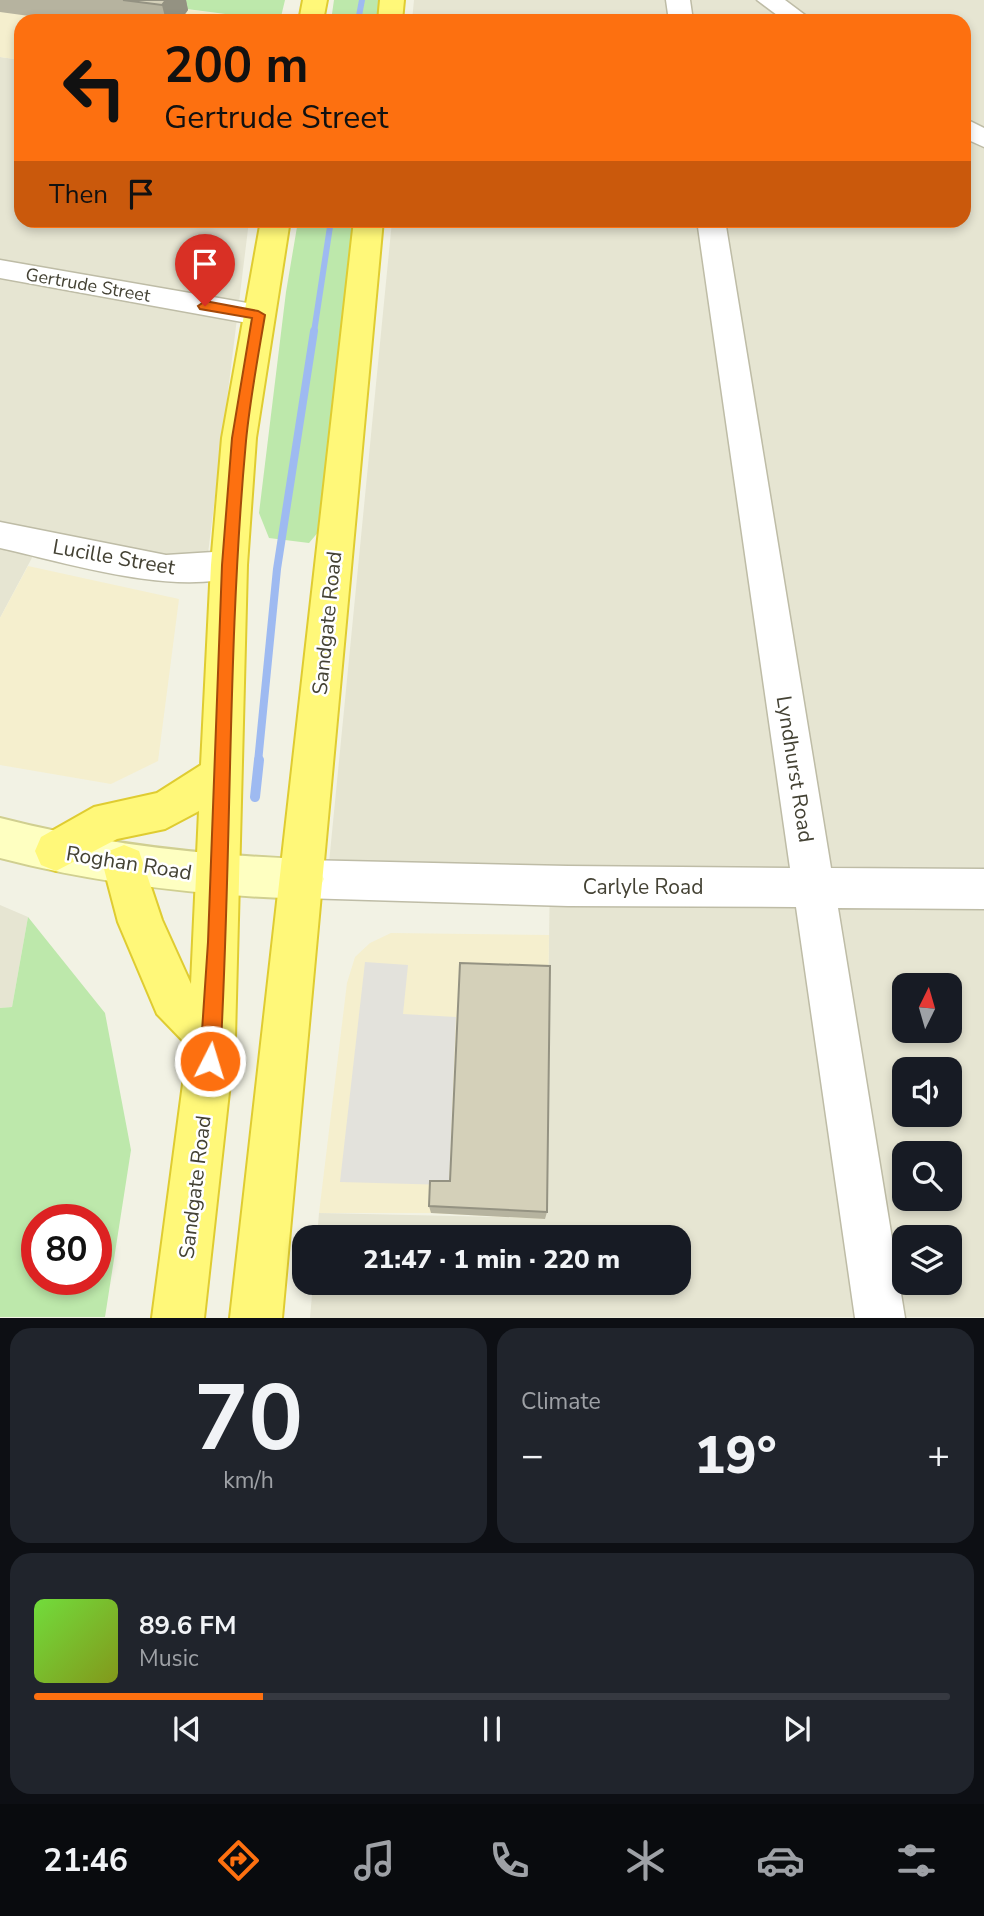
<!DOCTYPE html>
<html lang="en">
<head>
<meta charset="utf-8">
<style>
  :root { --surface:#171b24; --page:#20242c; --text:#f1f3f6; --muted:#9ea1a6; --line:#363941; --accent:#fd7010 }
  body { margin:0; font-family:"Nunito Sans",sans-serif; background:var(--page); color:var(--text); height:100vh; display:flex; flex-direction:column; font-size:26px; white-space:nowrap }
  * { box-sizing:border-box; margin:0 }
  p { font-size:23px; color:var(--muted) }
  .icon { flex:none; width:38px; height:38px; fill:none; stroke:currentColor; stroke-width:2; stroke-linecap:round; stroke-linejoin:round }
  .map { position:relative; height:1318px; overflow:hidden }
  .side { display:flex; flex-direction:column; gap:10px; padding:10px; background:#0d0f14; flex:1 }
  .side>* { flex:none }
  .guide { position:absolute; left:14px; top:14px; width:957px; height:214px; border-radius:21px; box-shadow:0 4px 10px #0003; background:#fd7010; color:#111; overflow:hidden }
  .needle { width:46px; rotate:5deg }
  .fabs { position:absolute; left:892px; top:973px; display:grid; gap:14px }
  .fabs a { display:grid; place-items:center; width:70px; height:70px; border-radius:14px; background:var(--surface); box-shadow:0 4px 10px #0003; font-size:35px }
  .speed { position:absolute; left:21px; top:1204px; display:flex; gap:14px; font-size:35px; font-weight:700; text-align:center }
  .speed>* { display:grid; place-content:center; width:91px; height:91px; border-radius:50%; background:var(--surface); box-shadow:0 4px 10px #0003; line-height:1 }
  .speed .limit { border:10px solid #d22; background:#fff; color:#111 }
  .pin { position:absolute; display:grid; place-items:center; width:60px; height:60px; color:#fff; margin:-72px -30px; border-radius:50% 50% 50% 0; rotate:-45deg; box-shadow:0 0 7px #0007 }
  .pin .icon { rotate:45deg }
  .me { position:absolute; width:77px; margin:-38px; rotate:5deg; stroke-linejoin:round; filter:drop-shadow(0 0 5px #0008) }
  .turn { display:flex; align-items:center; gap:24px; height:147px; padding:0 35px; font-size:32px }
  .turn .icon { width:91px; height:91px; stroke-width:2.5 }
  .turn b { display:block; font-size:49px; line-height:60px }
  .then { display:flex; align-items:center; height:66px; padding:0 35px; background:#0003; gap:14px; font-size:26px }
  .big { font-size:52px; font-weight:800; line-height:1.1 }
  .side .card { flex:1; display:flex; flex-direction:column; justify-content:center; gap:10px; min-width:0; padding:0 24px; border-radius:21px; background:var(--page) }
  .side .dial { align-items:center; gap:0 }
  .dial b { font-size:91px; line-height:1 }
  .song { display:flex; align-items:center; gap:21px }
  .cover { width:84px; height:84px; border-radius:10px; background:linear-gradient(135deg,hsl(100 70% 55%),hsl(70 70% 35%)) }
  .played { height:7px; border-radius:4px; background:linear-gradient(90deg,var(--accent) 25%,var(--line) 25%) }
  .keys { display:flex; justify-content:space-around; direction:ltr }
  .heat { display:flex; justify-content:space-between; align-items:center; font-size:38px; direction:ltr }
  .side .tiles { flex:1; display:grid; gap:10px; grid-template-columns:1fr 1fr }
  .card:last-child { grid-column:span 2 }
  .trip { position:absolute; left:292px; top:1225px; width:399px; height:70px; border-radius:21px; background:var(--surface); box-shadow:0 4px 10px #0003; font-weight:800; line-height:70px; text-align:center }
  .tabs { display:flex; height:112px; justify-content:space-around; align-items:center; background:#090b0e; color:var(--muted) }
  .tabs .icon { width:49px; height:49px }
  .tabs .active { color:var(--accent) }
  .tabs b { font-size:32px; color:var(--text) }
  .map>svg:first-child { display:block }
  .residential { fill:#e6e5d2; fill-rule:evenodd }
  .commercial { fill:#f5efce }
  .green { fill:#bde8ab; fill-rule:evenodd }
  .parking { fill:#e3e2dc }
  .lines { fill:none; stroke-linecap:round; stroke-linejoin:round }
  .stream-far2 { stroke:#9ebaf1; stroke-width:6 }
  .stream-far1 { stroke:#9ebaf1; stroke-width:8 }
  .stream { stroke:#9ebaf1; stroke-width:10 }
  .minor-casing { stroke:#bebca6; stroke-width:3 }
  .secondary-casing { stroke:#d0cf90; stroke-width:4 }
  .trunk-casing { stroke:#dfcc31; stroke-width:4 }
  .minor { fill:#fff; fill-rule:evenodd }
  .secondary { fill:#feffc1; fill-rule:evenodd }
  .trunk { fill:#fff879; fill-rule:evenodd }
  .wall { fill:#b6b39f }
  .shaded-wall { fill:#949282 }
  .building { fill:#d4d0b9; stroke:#949282; stroke-width:2 }
  .route { fill:#fd7010; stroke:#a4490a; stroke-width:2 }
  .labels { text-anchor:middle; dominant-baseline:central; stroke-width:5; stroke-linejoin:round; paint-order:stroke }
  .far-street-label { font-size:18px; fill:#444234; stroke:#fff }
  .street-label { font-size:21px; fill:#444234; stroke:#fff }
</style>
</head>
<body>
<div class="map">
<svg width="984" height="1318" viewBox="0 0 984 1318">
  <rect width="100%" height="100%" fill="#f2f2e4"/>
  <path class="residential" d="M414,0H984V1317L310,1318L313,1283H679V1237H317L319,1213L545,1218L550,872L329,863L392,221L964,220V21H412ZM905,985H950V1031H905ZM905,1069H950V1115H905ZM905,1153H950V1199H905ZM905,1237H950V1283H905Z
    M0,57L21,60V220L249,221L206,570L43,537L0,618Z
    M0,905L28,917L12,1007L0,1008Z"/>
  <path class="commercial" d="M0,0H118L272,21H21V60L0,57Z
    M28,566L179,599L158,761L111,784L0,765V618Z
    M391,933L549,935L545,1219L431,1213H319L347,983L355,957L370,943Z"/>
  <path class="green" d="M118,0H285L280,21Z
    M334,0H382L380,21H331Z
    M298,221H360L331,517L309,543L269,538L259,513L286,292Z
    M28,917L105,1013L131,1150L105,1317H0V1008L12,1007ZM37,1220H96V1279H37Z"/>
  <path class="parking" d="M365,962L408,965L403,1014L456,1017L449,1185L340,1182Z"/>
  <g class="lines">
    <path class="stream-far2" d="M358,21L362,0
      M314,332L331,220"/>
    <path class="stream-far1" d="M258,762L277,569L314,331"/>
    <path class="stream" d="M255,797L259,760"/>
    <defs>
      <path id="minor" d="M666,0H690L693,21H669Z
        M757,0H785L813,21H785Z
        M964,118L984,128V147L964,138Z
        M697,220H725L831,868L984,869V909L838,908L905,1318H855L796,907L568,906L302,898L287,893L281,879L287,865L302,860L568,866L790,868Z
        M0,260L259,305L269,308L274,315L269,322L259,325L0,278Z
        M0,522L166,555L229,551L241,555L246,565L241,575C175,597 68,563 0,548Z"/>
      <path id="secondary" d="M0,818C100,844 199,855 302,859L317,865L324,879L317,893L302,899C199,895 99,884 0,858Z"/>
      <path id="trunk" d="M303,0H327L323,21H299Z
        M380,0H404L402,21H378Z
        M261,220H290L256,438L247,565L235,1038L204,1318H152L188,1046L157,1014L118,922L103,865L109,851L124,845L139,851L162,920L191,984L199,811L165,829L117,839L56,871L41,865L35,851L41,837L94,807L157,793L201,765L211,565L222,438Z
        M354,220H383L282,1318H230Z"/>
    </defs>
    <use href="#minor" class="minor-casing"/>
    <use href="#secondary" class="secondary-casing"/>
    <use href="#trunk" class="trunk-casing"/>
    <use href="#minor" class="minor"/>
    <use href="#secondary" class="secondary"/>
    <use href="#trunk" class="trunk"/>
  </g>
  <path class="wall" d="M0,0H186L188,10L180,21H66L0,12Z
    M429,1206L547,1212L545,1219L431,1213Z"/>
  <path class="shaded-wall" d="M166,0H186L188,10L180,21H166L162,5Z"/>
  <path class="building" d="M123,0H166L162,5Z
    M460,963L550,966L547,1212L429,1206L430,1181H450Z"/>
  <path class="route" d="M205,301L258,311L265,315C258,357 250,399 246,441C227,647 232,855 220,1061L217,1068L210,1071L203,1068L200,1061L208,942L222,565L232,438L252,318L200,309L198,306Z"/>
  <g class="labels">
    <g class="far-street-label">
      <text transform="translate(88 285) rotate(10)">Gertrude Street</text>
    </g>
    <g class="street-label">
      <text transform="translate(114 557) rotate(10)">Lucille Street</text>
      <text transform="translate(327 623) rotate(-84)">Sandgate Road</text>
      <text transform="translate(795 769) rotate(81)">Lyndhurst Road</text>
      <text transform="translate(129 863) rotate(9)">Roghan Road</text>
      <text x="643" y="887">Carlyle Road</text>
      <text transform="translate(195 1187) rotate(-83)">Sandgate Road</text>
    </g>
  </g>
</svg>
<div class="fabs">
<a><svg class="needle" viewBox="-14 -14 28 28"><path d="M0-13l5 13h-10z" fill="#e53935"/><path d="M0 13l5-13h-10z" fill="#9ea1a6"/></svg></a>
<a><svg class="icon" aria-label="sound" viewBox="0 0 24 24"><path d="M4 9h4l5-4v14l-5-4H4zM17 9q2 3 0 6"/></svg></a>
<a><svg class="icon" aria-label="search" viewBox="0 0 24 24"><circle cx="10" cy="10" r="6"/><path d="M15 15l6 6"/></svg></a>
<a><svg class="icon" aria-label="layers" viewBox="0 0 24 24"><path d="M12 4l9 5-9 5-9-5zM3 14l9 5 9-5"/></svg></a>
</div>
<div class="speed"><div class="limit">80</div></div>
<div class="pin" style="left:205px;top:306px;background:#d93025"><svg class="icon" aria-label="arrive" viewBox="0 0 24 24"><path d="M6 21V4h12l-3 4 3 4H6"/></svg></div>
<svg class="me" style="left:210px;top:1061px" viewBox="-20 -20 40 40"><circle r="17" fill="#fd7010" stroke="#fff" stroke-width="3"/><path d="M0-11L8 9 0 5-8 9z" fill="#fff"/></svg>
<div class="trip">21:47 · 1 min · 220 m</div>
<div class="guide">
<div class="turn"><svg class="icon" aria-label="left" viewBox="0 0 24 24"><path d="M17 20v-9H6M10 6l-5 5 5 5"/></svg><div><b>200 m</b>Gertrude Street</div></div>
<div class="then">Then<svg class="icon" aria-label="arrive" viewBox="0 0 24 24"><path d="M6 21V4h12l-3 4 3 4H6"/></svg></div>
</div>
</div>
<section class="side">
<div class="tiles">
<div class="card dial"><b>70</b><p>km/h</p></div>
<div class="card"><p>Climate</p>
<div class="heat"><a>−</a><b class="big">19°</b><a>+</a></div>
</div>
<div class="card">
<div class="song"><i class="cover"></i><div><b>89.6 FM</b><p>Music</p></div></div>
<div class="played"></div>
<div class="keys"><svg class="icon" aria-label="previous" viewBox="0 0 24 24"><path d="M18 5L8 12l10 7zM5 5v14"/></svg><svg class="icon" aria-label="pause" viewBox="0 0 24 24"><path d="M8 5v14M16 5v14"/></svg><svg class="icon" aria-label="next" viewBox="0 0 24 24"><path d="M6 5l10 7-10 7zM19 5v14"/></svg></div>
</div>
</div>
</section>
<nav class="tabs">
<b>21:46</b>
<svg class="icon active" aria-label="directions" viewBox="0 0 24 24"><path d="M12 3l9 9-9 9-9-9zM9 14v-3h6M13 9l2 2-2 2"/></svg>
<svg class="icon" aria-label="music" viewBox="0 0 24 24"><path d="M9 18V5l10-2v13"/><circle cx="6" cy="18" r="3"/><circle cx="16" cy="16" r="3"/></svg>
<svg class="icon" aria-label="phone" viewBox="0 0 24 24"><path d="M5 4h4l2 5-3 2q2 4 5 5l2-3 5 2v4C11 20 4 13 5 4z"/></svg>
<svg class="icon" aria-label="climate" viewBox="0 0 24 24"><path d="M12 3v18M4 7l16 10M4 17L20 7"/></svg>
<svg class="icon" aria-label="car" viewBox="0 0 24 24"><path d="M5 17H2v-5l4-1 3-4h7l3 4 3 1v5h-3M9 17h6M6 11h13"/><circle cx="7" cy="17" r="2"/><circle cx="17" cy="17" r="2"/></svg>
<svg class="icon" aria-label="filters" viewBox="0 0 24 24"><path d="M4 7h16M4 17h16"/><circle cx="9" cy="7" r="2"/><circle cx="15" cy="17" r="2"/></svg>
</nav>
</body>
</html>
